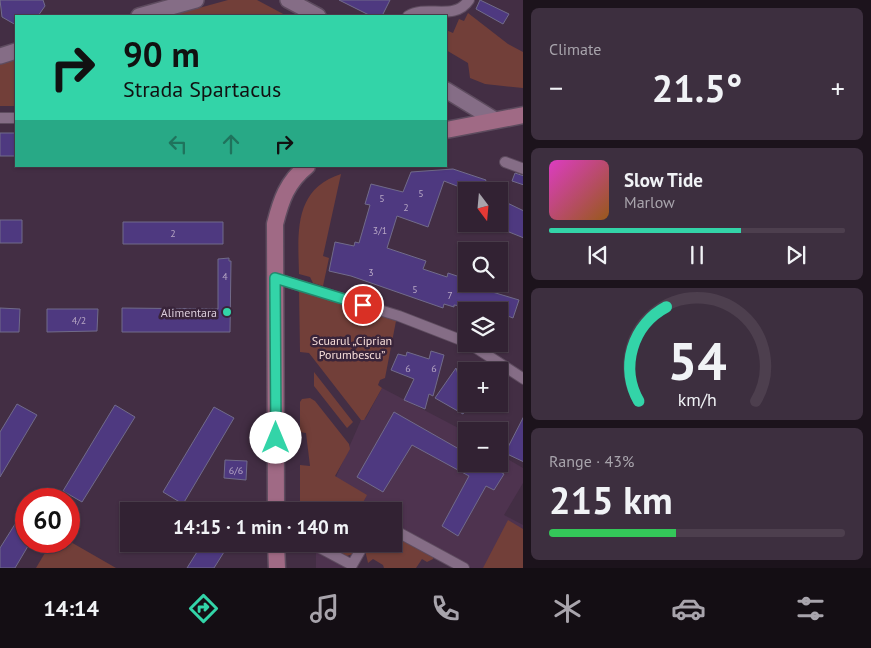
<!DOCTYPE html>
<html lang="en">
<head>
<meta charset="utf-8">
<style>
  :root { --surface:#322233; --page:#3d2f3f; --text:#f1f3f6; --muted:#a8a4ac; --line:#4d3f4e; --accent:#33d4a8 }
  body { margin:0; font-family:"PT Sans",sans-serif; background:var(--page); color:var(--text); height:100vh; display:flex; flex-direction:column; font-size:19px; white-space:nowrap }
  * { box-sizing:border-box; margin:0 }
  p { font-size:16px; color:var(--muted) }
  .icon { flex:none; width:28px; height:28px; fill:none; stroke:currentColor; stroke-width:2; stroke-linecap:round; stroke-linejoin:round }
  .map { position:relative; flex:1; overflow:hidden }
  .panel { display:flex; flex-direction:column; gap:8px; padding:8px; background:#1c131c; width:348px }
  .panel>* { flex:none }
  .hud { position:absolute; left:15px; top:15px; width:432px; height:152px; border-radius:0px; box-shadow:0 1px 4px #0004,0 0 0 1px var(--line); background:#33d4a8; color:#111; overflow:hidden }
  .needle { width:32px; rotate:164deg }
  .buttons { position:absolute; left:458px; top:182px; display:grid; gap:10px }
  .buttons a { display:grid; place-items:center; width:50px; height:50px; border-radius:0px; background:var(--surface); box-shadow:0 1px 4px #0004,0 0 0 1px var(--line); font-size:25px }
  .speed { position:absolute; left:15px; top:488px; display:flex; gap:10px; font-size:25px; font-weight:700; text-align:center }
  .speed>* { display:grid; place-content:center; width:65px; height:65px; border-radius:50%; background:var(--surface); box-shadow:0 1px 4px #0004,0 0 0 1px var(--line); line-height:1 }
  .speed .limit { border:8px solid #d22; background:#fff; color:#111 }
  .pin { position:absolute; display:grid; place-items:center; width:42px; height:42px; color:#fff; margin:-21px; border:2px solid #fff; border-radius:50%; box-shadow:0 1px 5px #0007 }
  .me { position:absolute; width:55px; margin:-28px; rotate:0deg; stroke-linejoin:round; filter:drop-shadow(0 0 4px #0008) }
  .turn { display:flex; align-items:center; gap:18px; height:105px; padding:0 25px; font-size:22px }
  .turn .icon { width:65px; height:65px; stroke-width:2.5 }
  .turn b { display:block; font-size:35px; line-height:42px }
  .lanes { display:flex; align-items:center; height:48px; padding:0 25px; background:#0003; justify-content:center; gap:25px; direction:ltr }
  .lanes .off { opacity:.35 }
  .big { font-size:38px; font-weight:600; line-height:1.1 }
  .panel .tile { flex:1; display:flex; flex-direction:column; justify-content:center; gap:8px; min-width:0; padding:0 18px; border-radius:8px; background:var(--page) }
  .panel .dial { align-items:center; gap:0 }
  .dial svg { height:130px; overflow:visible; fill:none; stroke:var(--line); stroke-width:7; stroke-linecap:round; text-anchor:middle }
  .dial text { fill:var(--text); stroke:none }
  .song { display:flex; align-items:center; gap:15px }
  .cover { width:60px; height:60px; border-radius:8px; background:linear-gradient(135deg,hsl(310 70% 55%),hsl(30 70% 35%)) }
  .played { height:5px; border-radius:2px; background:linear-gradient(90deg,var(--accent) 65%,var(--line) 65%) }
  .keys { display:flex; justify-content:space-around; direction:ltr }
  .heat { display:flex; justify-content:space-between; align-items:center; font-size:28px; direction:ltr }
  .charge { height:8px; border-radius:4px; background:linear-gradient(90deg,#34c759 43%,var(--line) 0) }
  .trip { position:absolute; left:120px; top:502px; width:282px; height:50px; border-radius:0px; background:var(--surface); box-shadow:0 1px 4px #0004,0 0 0 1px var(--line); font-weight:600; line-height:50px; text-align:center }
  .menu { display:flex; height:80px; justify-content:space-around; align-items:center; background:#140e14; color:var(--muted) }
  .menu .icon { width:35px; height:35px }
  .menu .active { color:var(--accent) }
  .menu b { font-size:22px; color:var(--text) }
  main { display:flex; flex:1; min-height:0 }
  .map>svg:first-child { display:block }
  .built { fill:#4e334f }
  .green { fill:#723f39 }
  .building { fill:#4e3980; stroke:#716b8a }
  .lines { fill:none; stroke-linecap:round; stroke-linejoin:round }
  .minor-casing { stroke:#5e4c5f; stroke-width:12 }
  .secondary-casing { stroke:#5e4c5f; stroke-width:18 }
  .primary-casing { stroke:#5e4c5f; stroke-width:19 }
  .minor { stroke:#856d86; stroke-width:10 }
  .secondary { stroke:#856d86; stroke-width:15 }
  .primary { stroke:#a06a85; stroke-width:16 }
  .route-casing { stroke:#218a6d; stroke-width:12 }
  .route { stroke:#33d4a8; stroke-width:9 }
  .poi-dot { fill:#33d4a8; stroke:#39243a; stroke-width:2 }
  .labels { text-anchor:middle; dominant-baseline:central; stroke-width:5; stroke-linejoin:round; paint-order:stroke }
  .number-label { font-size:10px; fill:#b7a7c4 }
  .poi-label { font-size:12px; fill:#daccda; stroke:#39243a; text-anchor:end }
  .park-label { font-size:12px; fill:#f7deda; stroke:#39243a }
</style>
</head>
<body>
<main>
<div class="map">
<svg width="524" height="568" viewBox="0 0 524 568">
  <rect width="100%" height="100%" fill="#432e44"/>
  <path class="built" d="M382,388L466,432V464H499V450L507,455L506,458L523,468V483L504,515L523,525V568H471L394,526V511H366L360,508L336,477L361,420L366,418Z
    M316,549L351,568H316Z"/>
  <path class="green" d="M228,0H257L287,16H170Z
    M468,13L508,44L523,52V88L485,84L470,78L468,63L446,50V30L453,33L459,19L464,21Z
    M16,60V106H0V64Z
    M341,174L323,256L329,258L323,286L313,283L310,277L299,274C298,234 293,189 341,174Z
    M299,288L396,321L385,378L380,380L378,385L382,388L364,420H361L309,353L300,352Z
    M314,372L353,422L347,428L314,386Z
    M310,398L315,401L349,444L350,449L335,476L367,495L360,508L366,511H300V465L310,466L306,433L300,432V402L302,399Z
    M508,520L523,529V568H483Z
    M394,533L434,557L433,559L427,562L422,559L416,568H384L383,565L373,559L368,563L365,550L368,544H394Z
    M52,541H69L116,568H36Z
    M324,544H360L353,554L347,556Z"/>
  <path class="building" d="M0,0H43L45,6L38,16H16V25L2,17Z
    M339,0H390L382,16H371Z
    M480,0L509,14L503,24L476,9Z
    M0,133H16V156H0Z
    M453,169L486,180L482,191H470L444,181L428,227L397,216L387,248L426,261L423,269L447,277L448,273L460,277L459,280L465,282L463,289H490L489,291L519,300L513,318L484,307V309L454,305V307L444,304L443,308L351,276L329,271L335,242L354,246L355,242L359,243L370,205L365,204L371,184L403,192L411,172Z
    M515,173L524,176V185L512,181Z
    M499,199L524,211V238L504,230L508,220L499,216Z
    M0,220H22V243H0Z
    M123,222H223V244H123Z
    M229,258V261H231L230,332H122V308L218,309V259Z
    M0,308L20,309L19,332H0Z
    M47,309H98L97,331L47,332Z
    M431,351L444,355L433,396L429,394L425,409L404,400L414,379L391,370L398,354L406,356L407,352L429,359Z
    M456,368L459,378L466,382V409L463,414L435,398Z
    M17,404L37,415L0,477V432Z
    M115,405L135,417L82,502L63,491Z
    M214,407L234,418L183,504L163,492Z
    M394,412L466,453V464H486L504,474L494,490L486,486L458,536L442,526L469,476L412,445L383,492L357,477Z
    M524,416V462L505,453Z
    M225,460L247,461L246,480L224,478Z
    M17,521L26,527V541H31L15,568H0V548Z
    M202,544H229L214,568H187Z"/>
  <g class="lines">
    <defs>
      <path id="minor" d="M408,16C427,4 454,22 469,0
        M0,118H16
        M505,162L524,169
        M275,278L399,316L466,342
        M470,344L524,379
        M394,530L464,568
        M313,544L352,565L364,544"/>
      <path id="secondary" d="M288,0L318,16
        M139,16L196,0
        M0,56L16,51
        M446,90L495,120"/>
      <path id="primary" d="M446,130L524,115
        M276,511L275,224C281,200 287,182 307,166
        M276,544L277,568"/>
    </defs>
    <use href="#minor" class="minor-casing"/>
    <use href="#secondary" class="secondary-casing"/>
    <use href="#primary" class="primary-casing"/>
    <use href="#minor" class="minor"/>
    <use href="#secondary" class="secondary"/>
    <use href="#primary" class="primary"/>
  </g>
  <g class="lines">
    <defs>
      <path id="route" d="M276,438L275,278L363,305"/>
    </defs>
    <use href="#route" class="route-casing"/>
    <use href="#route" class="route"/>
  </g>
  <circle class="poi-dot" cx="227" cy="312" r="5"/>
  <g class="labels">
    <g class="number-label">
      <text x="421" y="193">5</text>
      <text x="382" y="198">5</text>
      <text x="406" y="207">2</text>
      <text x="380" y="230">3/1</text>
      <text x="173" y="233">2</text>
      <text x="371" y="272">3</text>
      <text x="225" y="276">4</text>
      <text x="415" y="289">5</text>
      <text x="450" y="295">7</text>
      <text x="79" y="320">4/2</text>
      <text x="408" y="368">6</text>
      <text x="434" y="368">6</text>
      <text x="236" y="470">6/6</text>
    </g>
    <g class="poi-label">
      <text x="217" y="312">Alimentara</text>
    </g>
    <g class="park-label">
      <text x="352" y="340">Scuarul „Ciprian<tspan x="352" dy="14">Porumbescu”</tspan></text>
    </g>
  </g>
</svg>
<div class="buttons">
<a><svg class="needle" viewBox="-14 -14 28 28"><path d="M0-13l5 13h-10z" fill="#e53935"/><path d="M0 13l5-13h-10z" fill="#a8a4ac"/></svg></a>
<a><svg class="icon" aria-label="search" viewBox="0 0 24 24"><circle cx="10" cy="10" r="6"/><path d="M15 15l6 6"/></svg></a>
<a><svg class="icon" aria-label="layers" viewBox="0 0 24 24"><path d="M12 4l9 5-9 5-9-5zM3 14l9 5 9-5"/></svg></a>
<a>+</a>
<a>−</a>
</div>
<div class="speed"><div class="limit">60</div></div>
<div class="pin" style="left:363px;top:305px;background:#d93025"><svg class="icon" aria-label="arrive" viewBox="0 0 24 24"><path d="M6 21V4h12l-3 4 3 4H6"/></svg></div>
<svg class="me" style="left:276px;top:438px" viewBox="-20 -20 40 40"><circle r="19" fill="#fff"/><path d="M0-13L10 11 0 6-10 11z" fill="#33d4a8"/></svg>
<div class="trip">14:15 · 1 min · 140 m</div>
<div class="hud">
<div class="turn"><svg class="icon" aria-label="right" viewBox="0 0 24 24"><path d="M7 20v-9h11M14 6l5 5-5 5"/></svg><div><b>90 m</b>Strada Spartacus</div></div>
<div class="lanes"><svg class="icon off" aria-label="left" viewBox="0 0 24 24"><path d="M17 20v-9H6M10 6l-5 5 5 5"/></svg><svg class="icon off" aria-label="ahead" viewBox="0 0 24 24"><path d="M12 20V5M6 11l6-6 6 6"/></svg><svg class="icon" aria-label="right" viewBox="0 0 24 24"><path d="M7 20v-9h11M14 6l5 5-5 5"/></svg></div>
</div>
</div>
<section class="panel">
<div class="tile"><p>Climate</p>
<div class="heat"><a>−</a><b class="big">21.5°</b><a>+</a></div>
</div>
<div class="tile">
<div class="song"><i class="cover"></i><div><b>Slow Tide</b><p>Marlow</p></div></div>
<div class="played"></div>
<div class="keys"><svg class="icon" aria-label="previous" viewBox="0 0 24 24"><path d="M18 5L8 12l10 7zM5 5v14"/></svg><svg class="icon" aria-label="pause" viewBox="0 0 24 24"><path d="M8 5v14M16 5v14"/></svg><svg class="icon" aria-label="next" viewBox="0 0 24 24"><path d="M6 5l10 7-10 7zM19 5v14"/></svg></div>
</div>
<div class="tile dial"><svg viewBox="0 0 100 80">
<path d="M14 69A42 42 0 1 1 86 69"/>
<path d="M14 69A42 42 0 0 1 31 11" stroke="#33d4a8"/>
<text x="50" y="56" font-size="32" font-weight="700">54</text>
<text x="50" y="72" font-size="11">km/h</text>
</svg></div>
<div class="tile"><p>Range · 43%</p><b class="big">215 km</b><div class="charge"></div></div>
</section>
</main>
<nav class="menu">
<b>14:14</b>
<svg class="icon active" aria-label="directions" viewBox="0 0 24 24"><path d="M12 3l9 9-9 9-9-9zM9 14v-3h6M13 9l2 2-2 2"/></svg>
<svg class="icon" aria-label="music" viewBox="0 0 24 24"><path d="M9 18V5l10-2v13"/><circle cx="6" cy="18" r="3"/><circle cx="16" cy="16" r="3"/></svg>
<svg class="icon" aria-label="phone" viewBox="0 0 24 24"><path d="M5 4h4l2 5-3 2q2 4 5 5l2-3 5 2v4C11 20 4 13 5 4z"/></svg>
<svg class="icon" aria-label="climate" viewBox="0 0 24 24"><path d="M12 3v18M4 7l16 10M4 17L20 7"/></svg>
<svg class="icon" aria-label="car" viewBox="0 0 24 24"><path d="M5 17H2v-5l4-1 3-4h7l3 4 3 1v5h-3M9 17h6M6 11h13"/><circle cx="7" cy="17" r="2"/><circle cx="17" cy="17" r="2"/></svg>
<svg class="icon" aria-label="filters" viewBox="0 0 24 24"><path d="M4 7h16M4 17h16"/><circle cx="9" cy="7" r="2"/><circle cx="15" cy="17" r="2"/></svg>
</nav>
</body>
</html>
